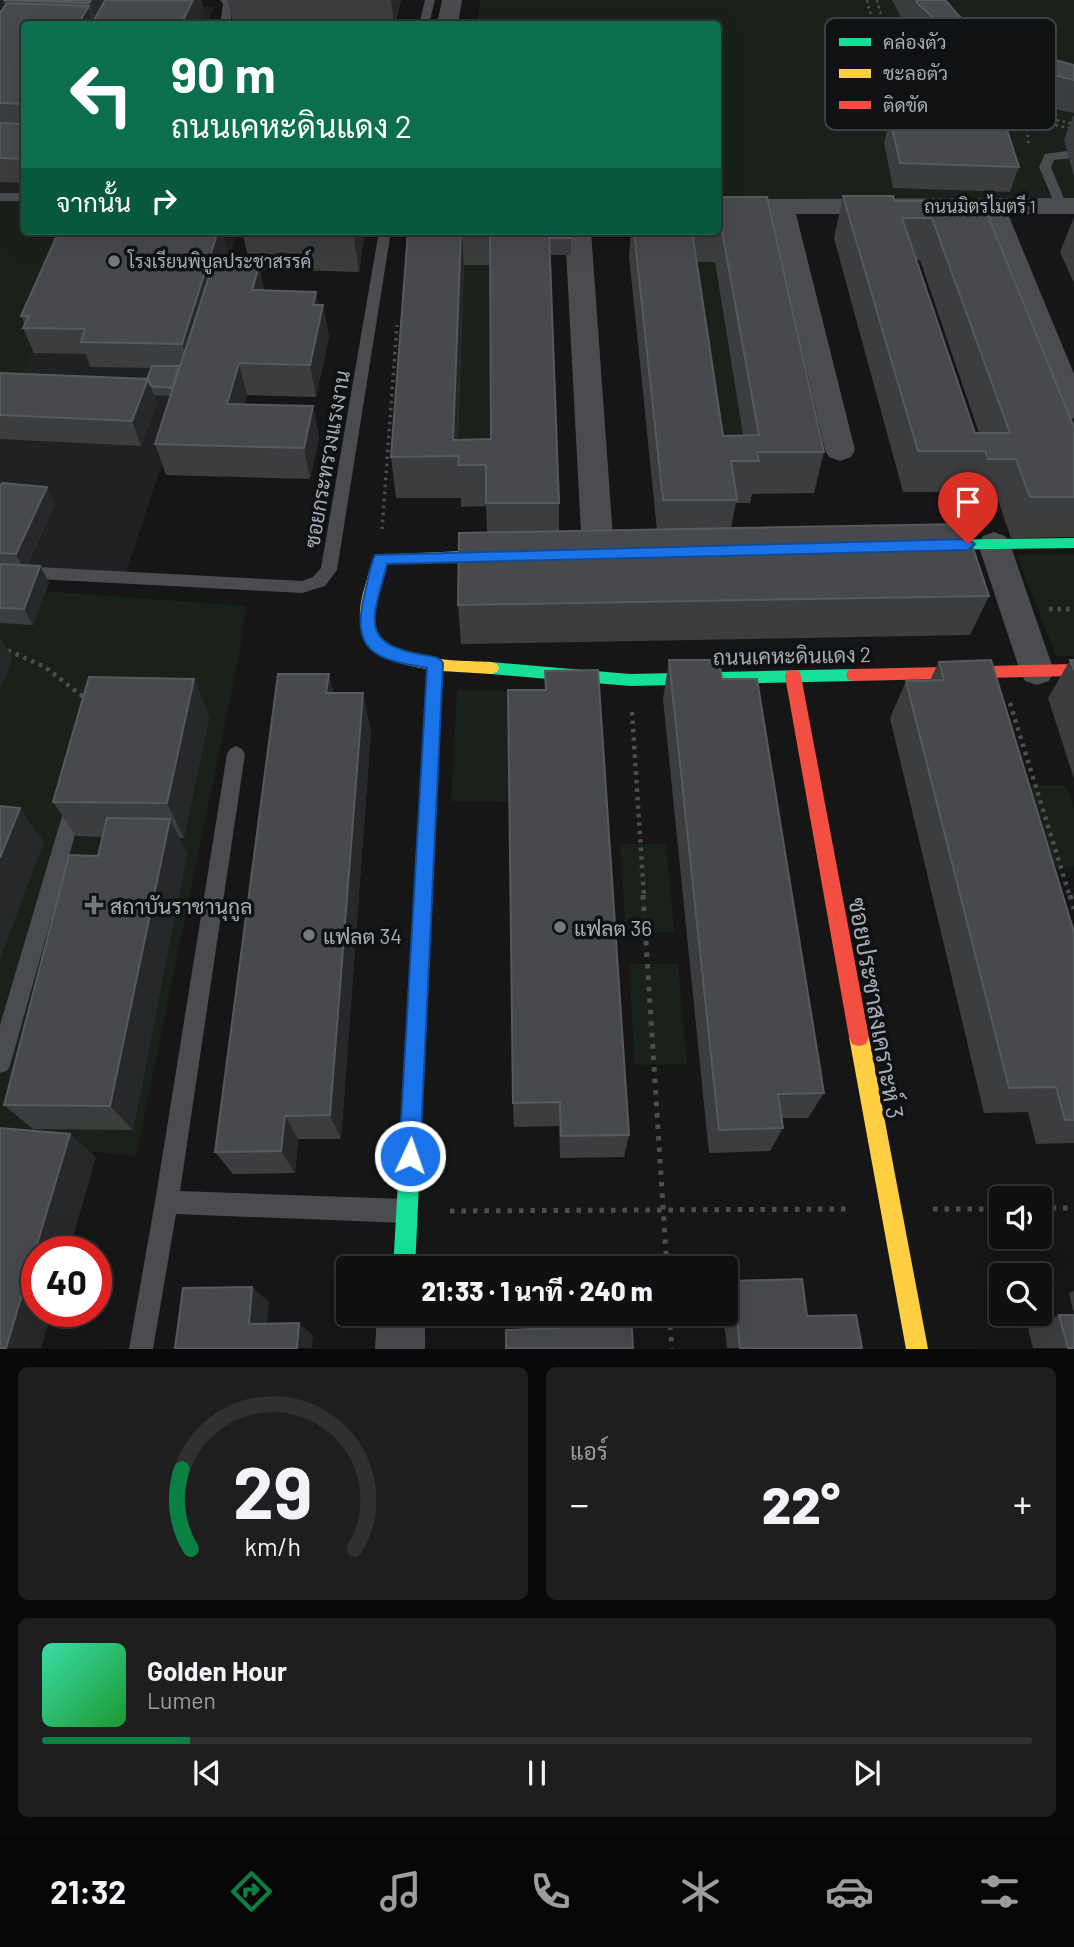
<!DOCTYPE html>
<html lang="th">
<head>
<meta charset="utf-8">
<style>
  :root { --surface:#101010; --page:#1e1e1e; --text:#f1f3f6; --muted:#9c9d9f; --line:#303030; --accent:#0b8043 }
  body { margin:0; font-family:Barlow,Sarabun,sans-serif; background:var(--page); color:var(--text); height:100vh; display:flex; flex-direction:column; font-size:26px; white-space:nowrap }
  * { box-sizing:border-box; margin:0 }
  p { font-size:23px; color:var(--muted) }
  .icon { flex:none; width:38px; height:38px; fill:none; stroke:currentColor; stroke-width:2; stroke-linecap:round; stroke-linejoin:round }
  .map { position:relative; height:1349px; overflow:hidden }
  .details { display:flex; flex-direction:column; gap:18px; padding:18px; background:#090909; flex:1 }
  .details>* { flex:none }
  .banner { position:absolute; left:21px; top:21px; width:700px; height:214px; border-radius:7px; box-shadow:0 7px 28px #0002,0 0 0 2px var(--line); background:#0b6e4f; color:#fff; overflow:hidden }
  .tools { position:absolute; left:989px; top:1186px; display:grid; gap:14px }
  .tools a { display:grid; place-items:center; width:63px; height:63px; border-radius:7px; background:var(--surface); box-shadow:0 7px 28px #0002,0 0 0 2px var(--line); font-size:35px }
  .speed { position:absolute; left:21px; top:1236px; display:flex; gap:14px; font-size:35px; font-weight:700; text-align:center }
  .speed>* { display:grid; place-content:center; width:91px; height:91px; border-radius:50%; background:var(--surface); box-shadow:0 7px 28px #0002,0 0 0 2px var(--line); line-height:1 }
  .speed .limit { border:10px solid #d22; background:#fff; color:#111 }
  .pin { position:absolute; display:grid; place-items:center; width:60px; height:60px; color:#fff; margin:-72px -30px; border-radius:50% 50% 50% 0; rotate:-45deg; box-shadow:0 0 7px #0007 }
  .pin .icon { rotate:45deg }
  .me { position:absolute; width:77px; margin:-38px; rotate:3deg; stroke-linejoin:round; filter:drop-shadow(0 0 5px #0008) }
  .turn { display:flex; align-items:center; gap:24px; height:147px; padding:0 35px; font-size:32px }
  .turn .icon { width:91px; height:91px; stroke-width:2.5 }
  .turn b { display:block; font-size:49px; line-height:60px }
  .then { display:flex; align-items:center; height:66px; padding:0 35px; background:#0003; gap:14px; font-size:26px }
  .big { font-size:52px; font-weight:800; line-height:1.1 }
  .details .tile { flex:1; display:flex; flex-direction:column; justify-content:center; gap:10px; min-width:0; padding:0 24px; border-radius:10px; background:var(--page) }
  .details .dial { align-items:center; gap:0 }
  .dial svg { height:182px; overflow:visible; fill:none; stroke:var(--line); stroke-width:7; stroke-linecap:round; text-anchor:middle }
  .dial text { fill:var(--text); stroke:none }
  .song { display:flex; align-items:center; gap:21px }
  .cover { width:84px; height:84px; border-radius:10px; background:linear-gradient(135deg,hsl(160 70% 55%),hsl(130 70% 35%)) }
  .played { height:7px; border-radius:4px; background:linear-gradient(90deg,var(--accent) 15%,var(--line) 15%) }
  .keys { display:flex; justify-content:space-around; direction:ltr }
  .heat { display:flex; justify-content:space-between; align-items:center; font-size:38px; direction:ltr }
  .details .tiles { flex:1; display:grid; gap:18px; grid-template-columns:1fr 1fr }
  .tile:last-child { grid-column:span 2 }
  .trip { position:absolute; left:336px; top:1256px; width:402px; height:70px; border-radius:7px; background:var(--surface); box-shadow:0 7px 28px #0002,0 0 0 2px var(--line); font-weight:800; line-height:70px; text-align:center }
  .tab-bar { display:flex; height:112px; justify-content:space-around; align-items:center; background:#060606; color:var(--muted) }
  .tab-bar .icon { width:49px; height:49px }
  .tab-bar .active { color:var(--accent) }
  .tab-bar b { font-size:32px; color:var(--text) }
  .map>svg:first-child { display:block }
  .built { fill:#202123 }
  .green { fill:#1a211a }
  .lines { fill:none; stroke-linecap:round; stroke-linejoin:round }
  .path-far3 { stroke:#4c4e51; stroke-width:2.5; stroke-dasharray:2.5 3.5; stroke-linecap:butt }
  .path-far2 { stroke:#4c4e51; stroke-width:3.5; stroke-dasharray:2.5 4.5; stroke-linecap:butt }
  .path-far1 { stroke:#4c4e51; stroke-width:4.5; stroke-dasharray:3.5 5; stroke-linecap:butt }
  .path { stroke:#4c4e51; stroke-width:5; stroke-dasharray:4.5 7; stroke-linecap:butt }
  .lane { fill:#4a4c4f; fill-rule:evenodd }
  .street { fill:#4a4c4f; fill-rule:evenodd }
  .fast { fill:#16e098; fill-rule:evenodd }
  .slow { fill:#ffcf43; fill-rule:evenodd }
  .jam { fill:#f24e42; fill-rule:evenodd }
  .wall { fill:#3b3d3f; fill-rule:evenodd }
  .shaded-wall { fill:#272829 }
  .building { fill:#47494c; stroke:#56595d; stroke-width:2; fill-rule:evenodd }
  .route { fill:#1a73e8; stroke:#114b97; stroke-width:2 }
  .poi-dot { fill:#74797f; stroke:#101112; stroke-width:2.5 }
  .labels { text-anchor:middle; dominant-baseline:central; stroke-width:7; stroke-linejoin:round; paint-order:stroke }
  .far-street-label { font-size:18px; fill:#a7aeb8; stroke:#101112 }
  .far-poi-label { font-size:18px; fill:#a7aeb8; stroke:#101112; text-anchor:start }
  .street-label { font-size:21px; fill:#a7aeb8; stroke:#101112 }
  .poi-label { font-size:21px; fill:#a7aeb8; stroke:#101112; text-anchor:start }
  .near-street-label { font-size:24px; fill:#a7aeb8; stroke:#101112 }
  .key { fill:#101112; stroke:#3d4044; stroke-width:2 }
  .key-label { font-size:19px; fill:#a7aeb8 }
</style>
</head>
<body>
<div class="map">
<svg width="1074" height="1349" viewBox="0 0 1074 1349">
  <rect width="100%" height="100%" fill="#161616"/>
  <path class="built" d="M0,0L214,7L208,24H24V231H238L126,573L0,565Z"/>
  <path class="green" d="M480,0H1074V203L718,199V24H477Z
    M0,203L24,204V231H90L14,389H0Z
    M685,262H715L750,477H716Z
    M464,265H491L493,481L456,482Z
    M1074,554V656H1056L1017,555Z
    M0,588L246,606L239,655L136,1156L0,1142Z
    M457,690L516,691L513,802L451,801Z
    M1022,785H1066L1074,809V867L1047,868Z
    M620,844H666L674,932L626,933Z
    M629,964H678L687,1064L635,1065Z"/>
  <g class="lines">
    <path class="path-far3" d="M867,0C884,88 999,114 1074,129
      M877,0C895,83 1002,108 1074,124
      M1025,117L1029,146"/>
    <path class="path-far2" d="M382,529L397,325"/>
    <path class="path-far1" d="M1049,609H1074
      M0,647L45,667L86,699
      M1010,703L1070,897
      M632,712L644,897"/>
    <path class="path" d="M643,895L667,1269
      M1070,895L1074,909
      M1040,1208H1074
      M933,1209H1001
      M450,1211L847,1209
      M669,1314L672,1349"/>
    <path class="lane" d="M220,0H231L233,3L230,24H220L223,4Z
      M425,0H435L429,24H419Z
      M1074,150V158L1054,160L1051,167L1067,206L1057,209L1039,167L1045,154Z
      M0,193H24V201H0Z
      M379,231H391L337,570L325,586L302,593L0,577V565L302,581L313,577L321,568Z
      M236,746L242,749L245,754L180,1191L405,1199L413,1203L417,1211L413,1219L405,1223L176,1214L153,1349H129L155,1202L227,754L230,749Z
      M74,798L81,800L83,806L11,1062L8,1070L0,1073V1025L65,806L67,800Z"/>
    <path class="street" d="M442,0H462L458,24H437Z
      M1074,198V214H1008L1074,374V419L1064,416L1059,409L983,214H796L855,450L851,457L840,461L829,457L825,450L771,214H718V199Z
      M565,231H591L614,551L609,560L598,563L587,560L582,551Z
      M994,532L1005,536L1010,544L1054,671L1049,681L1037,685L1025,681L1020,671L978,544L983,536Z
      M377,1314H425V1349H375Z"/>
    <path class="fast" d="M1074,538V548L919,550L912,545L919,540Z
      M491,662L630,674L854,669L860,670L862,675L860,680L854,681L630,686L491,674L485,672L483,668L485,664Z
      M423,896L429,898L432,904L415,1269H393L414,904L417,898Z"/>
    <path class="slow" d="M512,549L519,554L512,559L386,564C381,581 369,605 374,623C383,663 459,660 491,662L497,664L499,668L497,672L491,674L442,671L432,904L429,910L423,912L417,910L414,904L427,669C374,661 348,642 365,586C368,576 370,565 375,555Z
      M859,1028L866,1030L869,1037L928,1349H906L849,1037L852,1030Z"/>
    <path class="jam" d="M1074,664V676L854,681L848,680L846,675L848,670L854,669Z
      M793,670L799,671L801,676L869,1037L866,1044L859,1046L852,1044L849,1037L785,676L787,671Z"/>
  </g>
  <path class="wall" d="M3,0H103V3L105,0H201L204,11L198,24H24V183L0,182V13L5,6Z
    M228,0H401L395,24H233Z
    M892,0H945L959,16L984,34L1022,51L1074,65V113L1063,111L1012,98L965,76L937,59L910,34Z
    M1073,116H1074V177L1064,140Z
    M890,118L1019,167L1010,192L893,188L884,143Z
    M843,196L895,201L929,212L1074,427V537L1011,538L998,500H971L968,492H903L834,238ZM916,260H920L979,433H975Z
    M718,197L824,452L814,493L752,494L750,503H736L731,528L989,596L970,635L461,644L458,605L487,533L486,506L461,507V498H396L391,457L408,231H571V255H550L559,503V531L657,530L629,256L631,231H718ZM697,262H715L743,435L723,436ZM464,265H490L491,439L458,440Z
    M1074,217V283L1060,252Z
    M59,231H222L226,249L221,265H250L242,231H365L359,272L259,269L264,291L316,292L318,305H323L329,337L316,397L247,395L244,404L313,406L319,438L310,479L166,475L155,444L171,396L154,395L157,404L141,446L0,439V373L147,379L151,368L90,367L86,354L34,353L23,328L25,325L21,316Z
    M0,487L55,504L27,565L49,582L33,625L0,623Z
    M669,660L824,1093L808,1118H782L783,1128L770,1151L709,1153L663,699Z
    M1070,660H1074V779L1048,698Z
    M939,662L1074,932V1143L1036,1144L1028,1112L984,1113L890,718L906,681L930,680Z
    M545,671L629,1135L624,1157L560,1158L559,1126L514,1127L513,1103L545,690Z
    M329,674L333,693L371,730L341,1139H298L295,1173L233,1174L215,1152Z
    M194,679L209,717L184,838H179L187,853L133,1130L33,1129L4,1105L98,856L102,837L76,836L53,802Z
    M733,1281L807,1316L862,1348H727L723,1314H726V1290Z
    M1074,1291V1348H1033L1028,1329L1059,1315H1074L1069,1293Z
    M556,1314H631L557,1328Z"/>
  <path class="shaded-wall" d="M91,0H103L105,10L95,24L89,3Z
    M193,0H201L204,11L198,24H181Z
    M391,0H401L395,24H394Z
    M89,6L94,24H78Z
    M218,231H222L226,249L190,369L182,344Z
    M353,231H365L359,272Z
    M461,231H462L464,265L457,456L453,440Z
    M259,266L266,298L252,290Z
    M316,292L320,318L323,305L329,337L316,397L310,365L313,305Z
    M239,363L247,395L236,435L227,404Z
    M148,379L157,404L141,446L132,421Z
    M313,406L319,438L310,479L304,448Z
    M47,487L55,504L24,570L16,554Z
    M40,566L49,582L33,625L24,609Z
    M0,637L13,658L0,690Z
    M329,674L338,712L326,693Z
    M194,679L209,717L184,838L167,803Z
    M363,693L371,730L341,1139L330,1115Z
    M20,808L44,842L0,960V858Z
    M170,819L187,853L133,1130L110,1106Z
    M285,1116L298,1139L295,1173L281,1151Z
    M70,1134L96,1157L69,1251H37V1311H52L41,1348H6Z
    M252,1287L269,1302L266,1337L249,1324Z
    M299,1323L313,1336L312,1348H297Z"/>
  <path class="building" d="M3,0H91L89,3Z
    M105,0H193L181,24H92Z
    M916,0H945L959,16L984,34L1022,51L1074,65V80L1022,67L974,45L945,28L917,3Z
    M7,3L89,6L78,24H24V104L0,103V13Z
    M890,118L1004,121L1019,167L900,163Z
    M0,123L24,124V159L0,158Z
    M843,196H893L895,201H925L929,212L986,211L1074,427V497H1030L1016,459H988L985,451H918ZM902,218H932L1010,433H975Z
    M718,197H767L824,452H757L759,461H731L737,500H663L634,231H692L723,436L759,435L720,220H718V202H719Z
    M59,231H218L182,344L81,342L85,329L23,328L29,316H21Z
    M408,231H461L453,440L491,439L490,231H549L559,503H486V465H458L459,456L391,457Z
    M549,231H571V238H549Z
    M213,264L259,266L252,290L316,292L313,305H323L310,365L239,363L227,404L313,406L304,448L155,444Z
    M152,366H179L172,388L151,386L148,379H147Z
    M0,373L148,379L132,421L0,415Z
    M2,483L47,487L16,554L0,553V487Z
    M965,524L989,596L458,605L459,533Z
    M0,564L40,566L24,609L0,608Z
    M669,660H719L722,679H757L824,1093L778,1094L783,1128L719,1130Z
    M991,660L1074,932V1120H1065L1056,1087L1009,1088L906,681L944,680L939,662Z
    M1070,660H1074V670Z
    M598,670L629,1135L561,1136L560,1102L513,1103L508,690H546L545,671Z
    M278,674H329L326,693H363L330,1115L285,1116L281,1151L215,1152Z
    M89,677L194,679L167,803L53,802Z
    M0,806L20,808L0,858Z
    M107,818L170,819L110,1106L4,1105L69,855L98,856Z
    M0,1128L70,1134L6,1348H0Z
    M802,1279L807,1316L856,1315L862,1348H740L733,1281Z
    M252,1287L249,1324L299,1323L297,1348H175L183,1288Z
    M558,1314H631L633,1348H506V1330L559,1328Z
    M1059,1315H1074V1348H1068Z"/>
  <path class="route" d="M968,539L975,544L968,550L387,564C374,617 356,644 424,655C432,657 439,656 443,663L420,1156L417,1163L410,1167L402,1163L399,1156L427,668C374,659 350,652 365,592C368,580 370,566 375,555Z"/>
  <g class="poi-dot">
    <circle cx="114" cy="261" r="7"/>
    <path d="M90.5 894.5h7v7h7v7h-7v7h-7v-7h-7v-7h7z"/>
    <circle cx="560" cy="927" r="7"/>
    <circle cx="309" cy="935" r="7"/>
  </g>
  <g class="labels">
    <g class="far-street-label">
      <text x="980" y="206">ถนนมิตรไมตรี 1</text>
    </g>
    <g class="far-poi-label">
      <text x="128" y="261">โรงเรียนพิบูลประชาสรรค์</text>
    </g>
    <g class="street-label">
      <text transform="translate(326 459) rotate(-80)">ซอยกระทรวงแรงงาน</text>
      <text transform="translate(792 655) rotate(-1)">ถนนเคหะดินแดง 2</text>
    </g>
    <g class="poi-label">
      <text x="110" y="905">สถาบันราชานุกูล</text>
      <text x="574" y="927">แฟลต 36</text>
      <text x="323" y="935">แฟลต 34</text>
    </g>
    <g class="near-street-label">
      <text transform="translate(877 1008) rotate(80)">ซอยประชาสงเคราะห์ 3</text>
    </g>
  </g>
  <rect x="825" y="18" width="231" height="112" rx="10" class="key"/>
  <rect x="839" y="38" width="32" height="8" fill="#16e098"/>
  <rect x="839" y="69" width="32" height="9" fill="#ffcf43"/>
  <rect x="839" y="101" width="32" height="8" fill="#f24e42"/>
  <g class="key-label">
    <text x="883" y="49">คล่องตัว</text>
    <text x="883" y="80">ชะลอตัว</text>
    <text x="883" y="112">ติดขัด</text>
  </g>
</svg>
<div class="tools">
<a><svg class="icon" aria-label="sound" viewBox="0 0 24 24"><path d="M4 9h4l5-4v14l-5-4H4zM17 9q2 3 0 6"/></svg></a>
<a><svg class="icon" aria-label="search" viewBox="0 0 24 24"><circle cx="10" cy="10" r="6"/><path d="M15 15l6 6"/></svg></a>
</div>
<div class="speed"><div class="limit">40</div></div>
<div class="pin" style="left:968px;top:544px;background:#d93025"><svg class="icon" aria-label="arrive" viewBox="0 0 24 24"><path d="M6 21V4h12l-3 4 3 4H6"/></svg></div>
<svg class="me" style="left:410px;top:1156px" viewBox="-20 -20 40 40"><circle r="17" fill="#1a73e8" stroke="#fff" stroke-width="3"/><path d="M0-11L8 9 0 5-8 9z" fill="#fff"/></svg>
<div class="trip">21:33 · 1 นาที · 240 m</div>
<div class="banner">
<div class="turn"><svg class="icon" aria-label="left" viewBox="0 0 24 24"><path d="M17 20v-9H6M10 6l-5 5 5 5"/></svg><div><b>90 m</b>ถนนเคหะดินแดง 2</div></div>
<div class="then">จากนั้น<svg class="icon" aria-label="right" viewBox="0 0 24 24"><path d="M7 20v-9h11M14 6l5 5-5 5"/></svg></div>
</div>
</div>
<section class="details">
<div class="tiles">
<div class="tile dial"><svg viewBox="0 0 100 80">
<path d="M14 69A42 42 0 1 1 86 69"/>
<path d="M14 69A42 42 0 0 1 10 34" stroke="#0b8043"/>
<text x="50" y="56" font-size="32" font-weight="700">29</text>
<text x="50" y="72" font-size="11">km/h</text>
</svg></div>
<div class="tile"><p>แอร์</p>
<div class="heat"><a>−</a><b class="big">22°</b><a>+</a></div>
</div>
<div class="tile">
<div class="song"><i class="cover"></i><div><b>Golden Hour</b><p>Lumen</p></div></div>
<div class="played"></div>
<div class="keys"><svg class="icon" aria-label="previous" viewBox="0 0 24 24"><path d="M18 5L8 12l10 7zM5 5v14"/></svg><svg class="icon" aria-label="pause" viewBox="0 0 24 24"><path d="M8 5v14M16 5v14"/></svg><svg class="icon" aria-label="next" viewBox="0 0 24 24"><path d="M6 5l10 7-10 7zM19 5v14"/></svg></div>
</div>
</div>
</section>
<nav class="tab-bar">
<b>21:32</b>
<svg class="icon active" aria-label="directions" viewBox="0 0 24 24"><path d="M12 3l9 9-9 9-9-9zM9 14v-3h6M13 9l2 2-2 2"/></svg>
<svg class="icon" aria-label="music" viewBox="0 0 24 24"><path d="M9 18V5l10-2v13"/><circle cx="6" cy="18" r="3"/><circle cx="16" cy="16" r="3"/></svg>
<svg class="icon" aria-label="phone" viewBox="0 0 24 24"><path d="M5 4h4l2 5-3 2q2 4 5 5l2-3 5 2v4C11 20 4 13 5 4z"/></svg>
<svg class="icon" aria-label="climate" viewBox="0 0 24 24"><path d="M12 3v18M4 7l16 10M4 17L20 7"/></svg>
<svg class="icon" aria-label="car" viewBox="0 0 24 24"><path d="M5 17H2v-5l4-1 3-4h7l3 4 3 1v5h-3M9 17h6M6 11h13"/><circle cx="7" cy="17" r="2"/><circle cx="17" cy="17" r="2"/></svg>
<svg class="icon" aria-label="filters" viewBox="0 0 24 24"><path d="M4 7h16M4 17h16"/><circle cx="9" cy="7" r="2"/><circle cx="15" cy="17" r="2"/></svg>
</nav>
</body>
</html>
